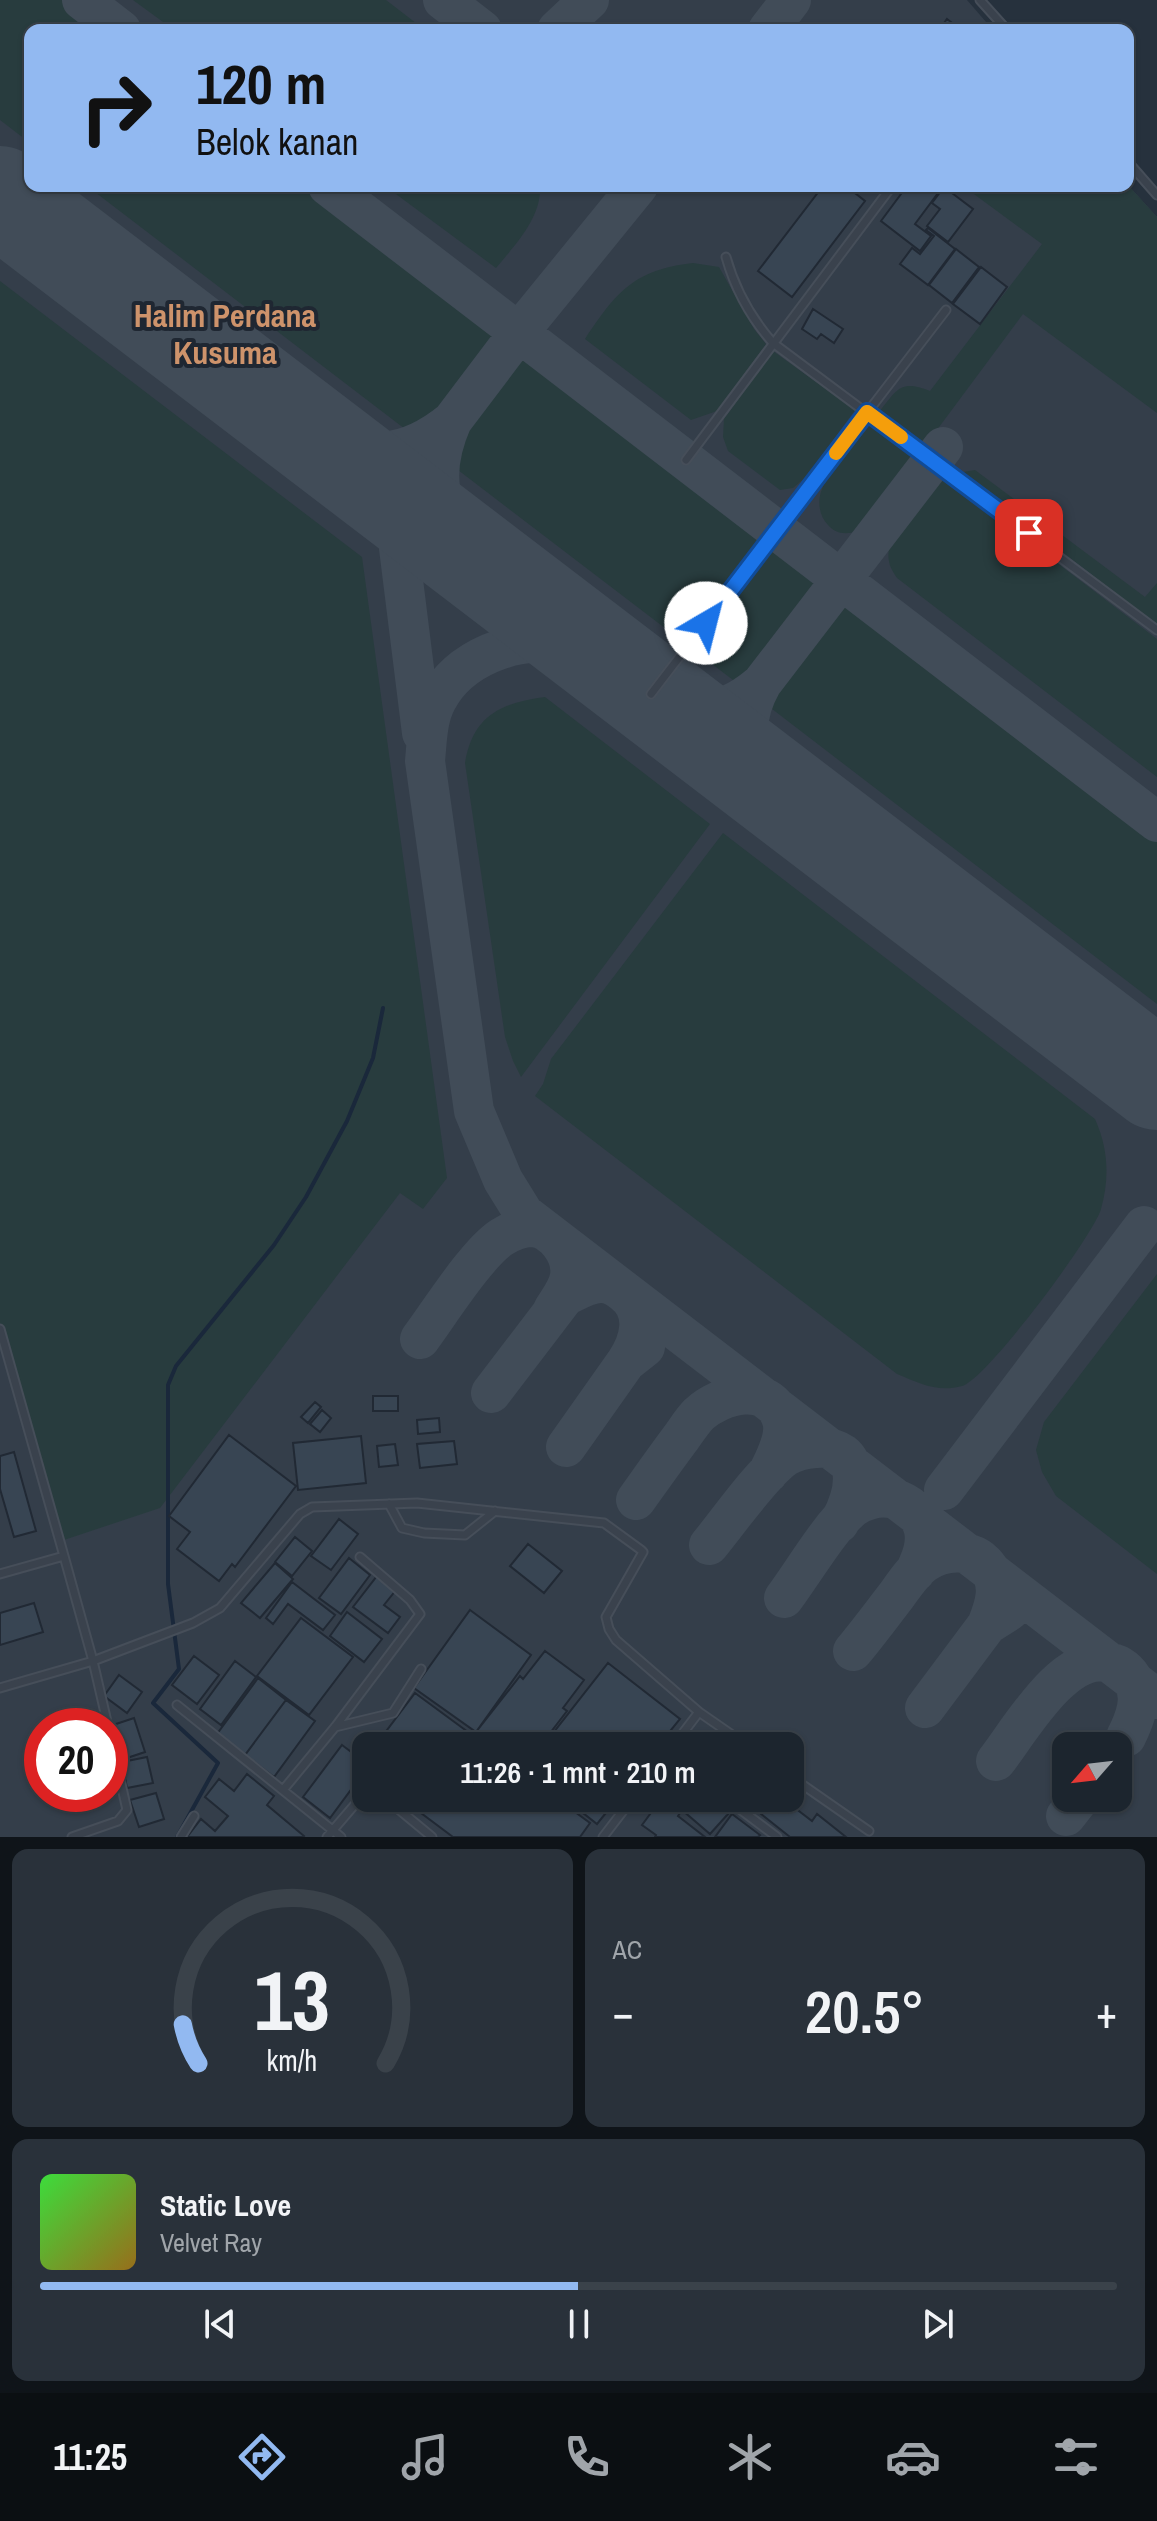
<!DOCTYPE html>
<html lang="id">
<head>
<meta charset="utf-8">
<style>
  :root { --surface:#1c252e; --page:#29313a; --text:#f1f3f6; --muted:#a0a5aa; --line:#3a424a; --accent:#92b9f1 }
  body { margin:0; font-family:"Archivo Narrow",sans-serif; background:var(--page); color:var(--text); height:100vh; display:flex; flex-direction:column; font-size:30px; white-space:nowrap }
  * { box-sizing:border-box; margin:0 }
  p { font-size:26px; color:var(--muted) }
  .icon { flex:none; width:44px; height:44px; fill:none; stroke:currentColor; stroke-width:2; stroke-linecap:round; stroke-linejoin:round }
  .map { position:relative; height:1837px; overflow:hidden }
  .panel { display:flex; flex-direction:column; gap:12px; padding:12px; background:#0f1419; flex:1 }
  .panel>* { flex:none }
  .banner { position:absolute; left:24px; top:24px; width:1110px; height:168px; border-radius:16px; box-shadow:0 2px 6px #0004,0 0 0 2px var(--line); background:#92b9f1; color:#111; overflow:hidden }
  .needle { width:52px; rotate:242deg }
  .buttons { position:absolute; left:1052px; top:1732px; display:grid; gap:16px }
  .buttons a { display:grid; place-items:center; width:80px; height:80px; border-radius:16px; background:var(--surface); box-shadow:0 2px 6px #0004,0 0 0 2px var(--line); font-size:40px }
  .speed { position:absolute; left:24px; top:1708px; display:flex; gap:16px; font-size:40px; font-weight:700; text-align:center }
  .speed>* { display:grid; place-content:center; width:104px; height:104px; border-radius:50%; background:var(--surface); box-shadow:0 2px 6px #0004,0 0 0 2px var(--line); line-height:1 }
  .speed .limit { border:12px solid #d22; background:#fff; color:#111 }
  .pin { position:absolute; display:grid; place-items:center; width:68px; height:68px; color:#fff; margin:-34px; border-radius:16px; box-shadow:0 4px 12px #0006 }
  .me { position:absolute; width:88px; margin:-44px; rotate:37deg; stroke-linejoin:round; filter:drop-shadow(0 0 6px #0008) }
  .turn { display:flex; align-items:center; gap:28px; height:168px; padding:0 40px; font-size:36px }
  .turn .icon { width:104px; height:104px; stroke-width:2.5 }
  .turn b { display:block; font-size:56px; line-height:68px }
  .big { font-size:60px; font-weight:600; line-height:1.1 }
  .panel .widget { flex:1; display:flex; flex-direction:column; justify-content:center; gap:12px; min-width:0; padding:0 28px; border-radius:16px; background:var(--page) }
  .panel .dial { align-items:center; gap:0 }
  .dial svg { height:208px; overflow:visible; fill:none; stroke:var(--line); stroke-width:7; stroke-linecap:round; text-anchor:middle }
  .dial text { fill:var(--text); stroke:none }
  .song { display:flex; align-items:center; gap:24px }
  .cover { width:96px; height:96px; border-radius:12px; background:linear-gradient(135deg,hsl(120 70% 55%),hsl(40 70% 35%)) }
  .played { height:8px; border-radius:4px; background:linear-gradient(90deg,var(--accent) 50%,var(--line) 50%) }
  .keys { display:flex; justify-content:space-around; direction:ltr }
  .heat { display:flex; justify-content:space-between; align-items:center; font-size:44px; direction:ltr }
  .panel .tiles { flex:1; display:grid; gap:12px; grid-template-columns:1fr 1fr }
  .widget:last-child { grid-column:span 2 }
  .trip { position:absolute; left:352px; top:1732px; width:452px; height:80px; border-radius:16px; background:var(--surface); box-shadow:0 2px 6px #0004,0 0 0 2px var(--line); font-weight:600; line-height:80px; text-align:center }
  .tabs { display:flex; height:128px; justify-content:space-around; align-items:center; background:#0b0f12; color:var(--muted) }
  .tabs .icon { width:56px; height:56px }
  .tabs .selected { color:var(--accent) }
  .tabs b { font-size:36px; color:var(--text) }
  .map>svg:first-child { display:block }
  .airport { fill:#343e4a; fill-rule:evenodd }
  .green { fill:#283c3e }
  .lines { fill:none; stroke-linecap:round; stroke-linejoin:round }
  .stream { stroke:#1a283b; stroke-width:4 }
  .taxiway { stroke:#414c58; stroke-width:40 }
  .runway { stroke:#414c58; stroke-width:100 }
  .building { fill:#384553; stroke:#212934; stroke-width:2 }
  .service-casing { stroke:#464e59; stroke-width:11 }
  .service { stroke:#3a424d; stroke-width:7 }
  .route-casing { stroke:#114b97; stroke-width:20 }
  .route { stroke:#1a73e8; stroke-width:14 }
  .slow { stroke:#f59e0b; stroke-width:14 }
  .labels { text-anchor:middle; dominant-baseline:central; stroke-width:8; stroke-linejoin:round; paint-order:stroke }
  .quarter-label { font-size:32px; font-weight:bold; fill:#ce936b; stroke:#1f2732 }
</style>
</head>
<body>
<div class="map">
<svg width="1157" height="1837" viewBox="0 0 1157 1837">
  <rect width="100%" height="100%" fill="#26313d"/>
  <path class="airport" d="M0,0H967L993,30H30V186L1128,185L1157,217V1837H0ZM42,1726H110V1794H42ZM366,1746H790V1798H366ZM1066,1746H1118V1798H1066Z"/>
  <path class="green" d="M0,0H82L121,30H30V143L0,120Z
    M133,0H386L425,30H174Z
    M1128,185L1157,217V413L1023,314L925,446L879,412C897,390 900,379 930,391L1042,244L963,186Z
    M87,186H328L1157,822V1004L755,696L760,686L750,693L441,457V446L451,422L422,442Z
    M385,186H540C542,217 515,245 496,268Z
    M693,263L719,267L754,329L766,344L717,411L691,420L585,339C617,291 634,270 693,263Z
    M0,281L362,557L447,1178L423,1209L400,1193L160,1508L64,1540L0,1329Z
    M773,351L855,410L807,476L793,488L780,490L728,451L723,437L724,419Z
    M872,423L914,453L857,531C846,535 836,534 828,525C819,516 817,501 822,489C827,475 861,437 872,423Z
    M975,470L1145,597L1157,583V625L965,477L963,472Z
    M943,476L1157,639V777L897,578C890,568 887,561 889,548Z
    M545,697L710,824L521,1077L513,1061L505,1037L465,763C473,716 500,703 545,697Z
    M723,833L1095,1119C1108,1148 1110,1177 1101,1209C1094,1235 986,1380 962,1386C938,1393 919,1383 897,1374L535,1096L543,1084L551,1059Z
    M1157,1274V1574L1056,1496L1042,1472L1036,1450L1044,1422Z"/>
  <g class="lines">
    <path class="stream" d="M177,1837L218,1763L153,1703L179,1669L168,1584V1385L176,1366L274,1245L306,1197L347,1121L373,1058L383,1008"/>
    <path class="taxiway" d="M82,0L121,30
      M443,0L482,30
      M557,30L589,0
      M768,30L791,0
      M328,186L1157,822
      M452,421L520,331L638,186
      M311,434C366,459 404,460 452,421C428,476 439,511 473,558
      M367,477L388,507L396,524L422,733
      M623,672C602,662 582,650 560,645C515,636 459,658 437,700C427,718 427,741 425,761L474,1111L503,1180L524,1214L1157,1699
      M762,683L943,447
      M660,700C700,718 729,712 762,683C742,719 745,744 764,780
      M1127,1057L1147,1087L1157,1109
      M420,1339C440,1312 477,1253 502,1237C510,1232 522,1227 532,1227C554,1228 573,1255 570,1276C568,1289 559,1300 553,1310
      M491,1393L565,1296C576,1291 589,1283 601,1283C610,1283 618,1288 624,1293C648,1311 640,1341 626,1362
      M566,1447L626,1362L645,1347
      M944,1490L1144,1226
      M636,1500C651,1479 665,1459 680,1439C686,1431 692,1421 699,1414C721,1394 770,1380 782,1420C787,1437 775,1458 768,1473
      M709,1545C728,1522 763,1472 785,1457C794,1451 804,1449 815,1448C865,1443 857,1494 839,1523
      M784,1598C802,1574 829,1528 851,1509C876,1489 917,1495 924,1530C927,1545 921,1559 915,1572
      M853,1651C868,1633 882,1614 896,1596C904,1585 913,1571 924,1563C943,1550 972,1547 987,1566C1002,1584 995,1605 987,1625
      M925,1708L987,1625L1009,1611
      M996,1761C1020,1730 1063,1654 1106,1662C1117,1663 1126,1669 1132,1678C1144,1697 1135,1719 1126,1737
      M1066,1816L1080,1798"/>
    <path class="runway" d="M0,196L1157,1080"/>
  </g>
  <path class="building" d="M947,19L961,30H939Z
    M823,186H846L865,201L792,297L758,271Z
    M907,186H937L941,189L915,224L931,236L920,251L881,221Z
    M944,187L973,209L948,242L927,226L940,209L932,203Z
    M928,228L955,249L928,285L900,264L912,248L920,254L934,236L926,230Z
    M956,249L979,267L952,303L929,285Z
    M981,267L1007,287L980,324L953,304Z
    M813,309L843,329L834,343L821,334L817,339L802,329Z
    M373,1396H398V1411H373Z
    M315,1402L321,1407L308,1423L301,1417Z
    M322,1410L331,1418L320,1432L310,1424Z
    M439,1418L440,1432L418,1434L417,1420Z
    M229,1435L296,1486L235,1567L232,1564L219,1581L177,1549L190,1532L169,1516Z
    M361,1436L366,1483L298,1490L293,1443Z
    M454,1441L457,1464L420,1468L417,1444Z
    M395,1444L398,1465L379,1467L377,1446Z
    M14,1452L36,1531L14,1537L0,1489V1456Z
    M339,1519L358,1534L331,1570L311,1556Z
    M295,1537L312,1551L292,1576L275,1562Z
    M528,1544L562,1571L544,1593L510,1566Z
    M349,1558L370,1575L341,1614L319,1598Z
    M275,1563L293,1579L260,1618L241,1603Z
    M377,1576L396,1590L384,1605L400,1617L388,1633L353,1607Z
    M292,1582L335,1615L323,1630L288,1604L273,1624L266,1618Z
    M34,1603L43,1632L0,1645V1613Z
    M470,1610L531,1655L476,1732L414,1688Z
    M347,1612L382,1639L364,1662L330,1636Z
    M301,1618L353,1657L309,1715L257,1676Z
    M545,1651L584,1680L563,1708L567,1711L540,1746H495L476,1732L520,1676L523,1679Z
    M194,1656L219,1675L197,1704L172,1685Z
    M235,1661L256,1677L221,1725L200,1709Z
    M608,1663L680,1719L658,1746H543Z
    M119,1675L142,1692L127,1713L104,1696Z
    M258,1678L286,1700L245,1755L217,1734Z
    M415,1693L487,1746H375Z
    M286,1700L315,1721L274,1777L245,1755Z
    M134,1718L145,1752L121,1760L110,1726Z
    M708,1732L726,1746H697Z
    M342,1745L363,1761L358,1767L364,1772L330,1818L303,1797Z
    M147,1757L153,1783L127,1788L122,1762Z
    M247,1774L274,1796L267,1805L304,1836L303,1837H187L201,1819L215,1831L228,1816L205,1797L219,1779L234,1791Z
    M156,1793L164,1819L139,1827L130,1800Z
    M401,1798H556L590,1823L580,1837H453Z
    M564,1798H618L597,1824Z
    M662,1798H711L728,1814L710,1834L682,1810L678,1816L705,1837H655L656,1835L642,1825Z
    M733,1798H782L812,1821L817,1814L846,1837H790L751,1806L748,1810Z
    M732,1814L760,1835L758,1837H715Z"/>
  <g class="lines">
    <defs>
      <path id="service" d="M980,0L1007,30
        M1128,162L1157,195
        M726,257C735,289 751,318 773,343L1157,630
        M686,460L892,186
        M651,694L946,310
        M0,1329L64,1556
        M389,1504L402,1528L424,1533L465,1535L495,1511
        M0,1574L64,1556L93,1661L108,1726
        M0,1688L93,1661L193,1623L220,1608L300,1514L312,1507L417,1503L604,1523L641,1550L643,1552L606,1617L609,1629L616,1640L699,1712
        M177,1705L341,1837
        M335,1727L393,1713L421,1669
        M673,1746L699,1712L748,1746
        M790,1776L869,1831
        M283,1790L335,1727L420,1614L410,1600L360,1557
        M385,1798L432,1837
        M725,1798L777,1837
        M72,1837L118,1821L127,1810L110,1735
        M181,1837L194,1816
        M327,1837L357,1802L366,1796
        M603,1837L633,1798"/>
    </defs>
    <use href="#service" class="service-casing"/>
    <use href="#service" class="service"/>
  </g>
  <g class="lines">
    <defs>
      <path id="route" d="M706,623L867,412L1029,533"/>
    </defs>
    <use href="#route" class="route-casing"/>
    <use href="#route" class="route"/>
    <path class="slow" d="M836,453L867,412L901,437"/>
  </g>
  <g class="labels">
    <g class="quarter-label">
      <text x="225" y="315">Halim Perdana<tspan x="225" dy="37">Kusuma</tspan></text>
    </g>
  </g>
</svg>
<div class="buttons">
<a><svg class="needle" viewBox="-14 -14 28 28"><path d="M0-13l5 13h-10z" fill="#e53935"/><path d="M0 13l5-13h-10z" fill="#a0a5aa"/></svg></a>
</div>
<div class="speed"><div class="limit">20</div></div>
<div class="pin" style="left:1029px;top:533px;background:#d93025"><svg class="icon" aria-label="arrive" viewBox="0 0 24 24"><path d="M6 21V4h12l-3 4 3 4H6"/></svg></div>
<svg class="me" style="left:706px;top:623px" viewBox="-20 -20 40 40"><circle r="19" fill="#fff"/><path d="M0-13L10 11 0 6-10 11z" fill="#1a73e8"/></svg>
<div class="trip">11:26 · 1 mnt · 210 m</div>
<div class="banner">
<div class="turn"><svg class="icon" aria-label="right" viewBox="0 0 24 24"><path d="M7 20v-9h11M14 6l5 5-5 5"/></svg><div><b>120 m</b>Belok kanan</div></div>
</div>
</div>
<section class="panel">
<div class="tiles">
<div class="widget dial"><svg viewBox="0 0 100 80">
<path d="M14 69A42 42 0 1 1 86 69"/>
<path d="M14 69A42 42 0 0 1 8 54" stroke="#92b9f1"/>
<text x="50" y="56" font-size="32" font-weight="700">13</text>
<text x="50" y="72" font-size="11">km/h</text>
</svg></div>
<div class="widget"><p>AC</p>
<div class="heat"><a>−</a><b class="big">20.5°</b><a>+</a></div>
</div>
<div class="widget">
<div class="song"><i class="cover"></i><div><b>Static Love</b><p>Velvet Ray</p></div></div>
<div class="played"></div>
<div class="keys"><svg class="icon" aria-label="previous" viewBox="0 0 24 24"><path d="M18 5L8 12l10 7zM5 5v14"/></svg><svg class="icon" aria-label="pause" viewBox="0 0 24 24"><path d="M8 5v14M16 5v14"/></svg><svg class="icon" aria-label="next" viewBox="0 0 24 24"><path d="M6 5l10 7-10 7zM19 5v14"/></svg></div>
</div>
</div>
</section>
<nav class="tabs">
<b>11:25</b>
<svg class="icon selected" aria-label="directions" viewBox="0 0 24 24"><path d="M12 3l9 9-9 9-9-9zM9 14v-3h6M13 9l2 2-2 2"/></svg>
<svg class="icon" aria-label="music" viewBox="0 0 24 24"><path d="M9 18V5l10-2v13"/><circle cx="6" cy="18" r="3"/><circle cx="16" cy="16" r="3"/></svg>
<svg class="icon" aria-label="phone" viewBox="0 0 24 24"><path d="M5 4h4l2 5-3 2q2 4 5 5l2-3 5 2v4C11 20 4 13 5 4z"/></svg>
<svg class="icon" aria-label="climate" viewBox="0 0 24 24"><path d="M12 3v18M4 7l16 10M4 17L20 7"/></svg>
<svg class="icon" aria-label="car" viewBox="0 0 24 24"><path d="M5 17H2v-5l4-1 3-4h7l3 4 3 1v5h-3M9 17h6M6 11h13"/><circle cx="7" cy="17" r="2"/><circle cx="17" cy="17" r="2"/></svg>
<svg class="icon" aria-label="filters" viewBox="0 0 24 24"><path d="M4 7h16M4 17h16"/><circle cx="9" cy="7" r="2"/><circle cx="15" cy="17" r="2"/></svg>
</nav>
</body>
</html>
